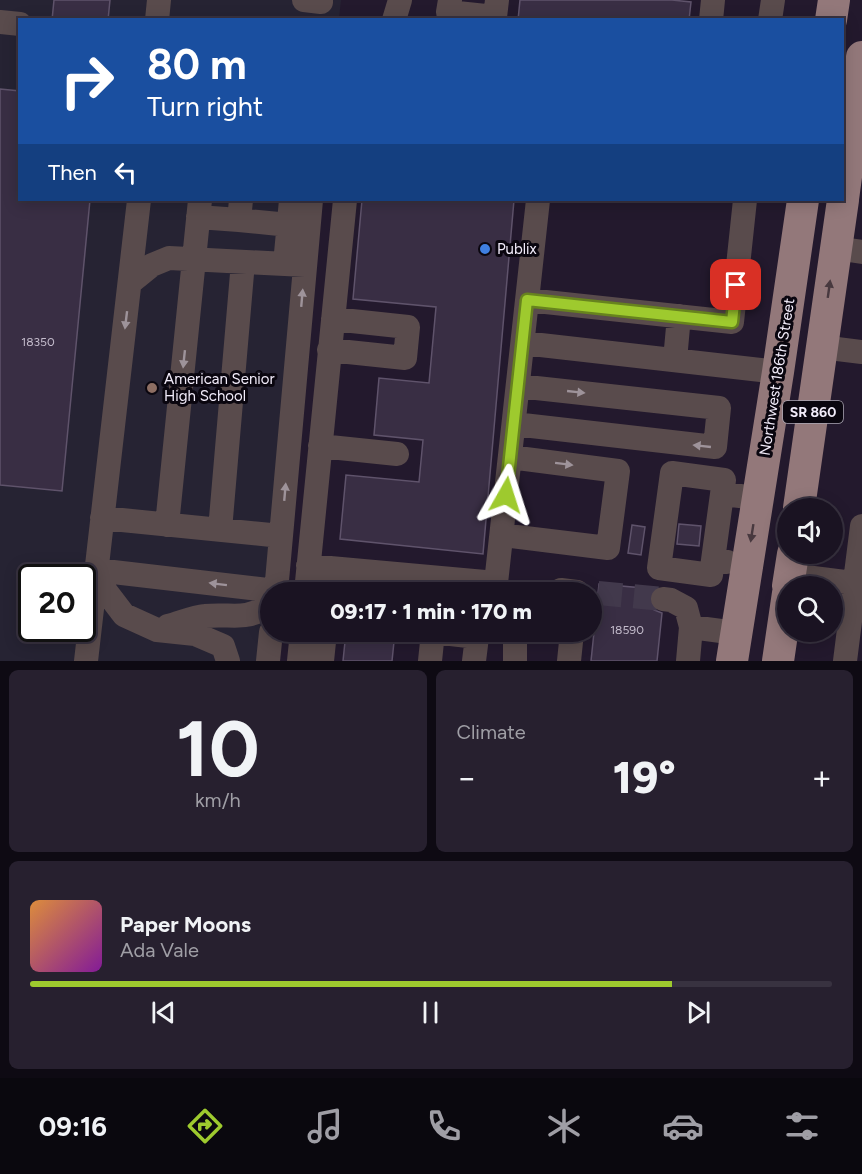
<!DOCTYPE html>
<html lang="en">
<head>
<meta charset="utf-8">
<style>
  :root { --surface:#1a1322; --page:#27202f; --text:#f1f3f6; --muted:#9f9ea5; --line:#383240; --accent:#9eca2e }
  body { margin:0; font-family:Figtree,sans-serif; background:var(--page); color:var(--text); height:100vh; display:flex; flex-direction:column; font-size:22px; white-space:nowrap }
  * { box-sizing:border-box; margin:0 }
  p { font-size:20px; color:var(--muted) }
  .icon { flex:none; width:33px; height:33px; fill:none; stroke:currentColor; stroke-width:2; stroke-linecap:round; stroke-linejoin:round }
  .map { position:relative; height:661px; overflow:hidden }
  .panel { display:flex; flex-direction:column; gap:9px; padding:9px; background:#0e0a13; flex:1 }
  .panel>* { flex:none }
  .top-card { position:absolute; left:18px; top:18px; width:826px; height:183px; border-radius:0px; box-shadow:0 3px 15px #0003,0 0 0 2px var(--line); background:#1a4fa0; color:#fff; overflow:hidden }
  .fabs { position:absolute; left:777px; top:498px; display:grid; gap:12px }
  .fabs a { display:grid; place-items:center; width:66px; height:66px; border-radius:50%; background:var(--surface); box-shadow:0 3px 15px #0003,0 0 0 2px var(--line); font-size:30px }
  .speed { position:absolute; left:18px; top:564px; display:flex; gap:12px; font-size:30px; font-weight:700; text-align:center }
  .speed>* { display:grid; place-content:center; width:78px; height:78px; border-radius:50%; background:var(--surface); box-shadow:0 3px 15px #0003,0 0 0 2px var(--line); line-height:1 }
  .speed .limit { border:3px solid #111; border-radius:9px; background:#fff; color:#111 }
  .pin { position:absolute; display:grid; place-items:center; width:51px; height:51px; color:#fff; margin:-26px; border-radius:12px; box-shadow:0 3px 9px #0006 }
  .me { position:absolute; width:66px; margin:-33px; rotate:6deg; stroke-linejoin:round; filter:drop-shadow(0 0 4px #0008) }
  .turn { display:flex; align-items:center; gap:21px; height:126px; padding:0 30px; font-size:27px }
  .turn .icon { width:78px; height:78px; stroke-width:2.5 }
  .turn b { display:block; font-size:42px; line-height:51px }
  .then { display:flex; align-items:center; height:57px; padding:0 30px; background:#0003; gap:12px; font-size:22px }
  .big { font-size:45px; font-weight:800; line-height:1.1 }
  .panel .card { flex:1; display:flex; flex-direction:column; justify-content:center; gap:9px; min-width:0; padding:0 21px; border-radius:9px; background:var(--page) }
  .panel .dial { align-items:center; gap:0 }
  .dial b { font-size:78px; line-height:1 }
  .song { display:flex; align-items:center; gap:18px }
  .cover { width:72px; height:72px; border-radius:9px; background:linear-gradient(135deg,hsl(30 70% 55%),hsl(290 70% 35%)) }
  .played { height:6px; border-radius:3px; background:linear-gradient(90deg,var(--accent) 80%,var(--line) 80%) }
  .keys { display:flex; justify-content:space-around; direction:ltr }
  .heat { display:flex; justify-content:space-between; align-items:center; font-size:33px; direction:ltr }
  .panel .tiles { flex:1; display:grid; gap:9px; grid-template-columns:1fr 1fr }
  .card:last-child { grid-column:span 2 }
  .trip { position:absolute; left:260px; top:582px; width:342px; height:60px; border-radius:30px; background:var(--surface); box-shadow:0 3px 15px #0003,0 0 0 2px var(--line); font-weight:800; line-height:60px; text-align:center }
  .tabs { display:flex; height:96px; justify-content:space-around; align-items:center; background:#0a080e; color:var(--muted) }
  .tabs .icon { width:42px; height:42px }
  .tabs .current { color:var(--accent) }
  .tabs b { font-size:27px; color:var(--text) }
  .map>svg:first-child { display:block }
  .education { fill:#262333; fill-rule:evenodd }
  .building { fill:#392e44; stroke:#5f536b; stroke-width:1.5 }
  .lines { fill:none; stroke-linecap:round; stroke-linejoin:round }
  .minor-tunnel { stroke:#42394c; stroke-width:24; stroke-dasharray:24 12; stroke-linecap:butt }
  .minor { stroke:#594b4c; stroke-width:24 }
  .major { stroke:#93787a; stroke-width:32 }
  .oneway { fill:#48393f }
  .oneway2 { fill:#9e939a }
  .route-casing { stroke:#67831e; stroke-width:15 }
  .route { stroke:#9eca2e; stroke-width:10 }
  .shop-dot { fill:#3f7fe0; stroke:#0a060f; stroke-width:2 }
  .education-dot { fill:#8d6e63; stroke:#0a060f; stroke-width:2 }
  .labels { text-anchor:middle; dominant-baseline:central; stroke-width:6; stroke-linejoin:round; paint-order:stroke }
  .number-label { font-size:12px; fill:#c4bccc }
  .shield { fill:#0a060f; stroke:#aca7b4; stroke-width:1.5 }
  .shield-label { font-size:14px; font-weight:bold; fill:#f2ecfa }
  .poi-label { font-size:15px; fill:#f2ecfa; stroke:#0a060f; text-anchor:start }
  .street-label { font-size:15px; fill:#f2ecfa; stroke:#0a060f }
</style>
</head>
<body>
<div class="map">
<svg width="862" height="661" viewBox="0 0 862 661">
  <rect width="100%" height="100%" fill="#23192d"/>
  <path class="education" d="M0,0H341L339,19L20,20V200H322L270,592V632L279,661H0ZM32,578H82V628H32Z"/>
  <path class="building" d="M54,0H110L108,20H52Z
    M520,0H672L691,2L689,20H518Z
    M0,89L20,91V200H90L62,491L0,485Z
    M362,200H514L483,554L340,539L346,475L419,482L423,440L374,435L379,378L429,383L436,307L353,299Z
    M679,524L701,526L699,546L677,544Z
    M632,525L645,527L641,555L628,553Z
    M599,584L654,589L649,597L650,604L654,610L662,613L657,661H591Z
    M346,632H395L392,661H343Z"/>
  <g class="lines">
    <path class="minor-tunnel" d="M598,593L663,599"/>
    <path class="minor" d="M304,0L321,2V0
      M450,0L448,12L495,17L497,0
      M157,20L159,0
      M394,20L400,0
      M711,20L713,0
      M770,20L773,0
      M0,22L20,24
      M241,200L239,220L289,225
      M198,217L239,220
      M835,248L862,252
      M285,264L291,200
      M131,282L152,265L169,258L305,265
      M527,300L732,322L745,200
      M523,343L778,372
      M821,347L862,352
      M329,350L405,358L408,327L333,319
      M675,360L679,316
      M514,424L715,447L719,408L518,386
      M320,446L397,454
      M102,518L281,536
      M167,525L200,200
      M220,530L243,262
      M502,535L608,548L618,471L510,457
      M713,560L711,575L659,568L672,473L724,480L722,494
      M727,562L713,560L722,494L758,498
      M308,566L496,583
      M96,570L276,591
      M790,575L862,584
      M95,577L124,615L157,630L195,634L223,646L228,661
      M276,592L311,200
      M306,592L345,200
      M329,592L331,568
      M500,592L496,583L538,200
      M557,592L561,590L577,592
      M663,599L671,600L686,608L691,627
      M168,626C180,623 193,617 205,616C233,613 243,622 270,605
      M86,661L139,200
      M268,661L271,632
      M299,661L302,632
      M322,661L325,632
      M430,661L433,632L477,637L474,661
      M515,661V632
      M569,661L572,632
      M688,661L691,627L736,633
      M845,661L862,526"/>
    <path class="major" d="M831,20L834,0
      M843,199L862,57
      M799,508L843,200
      M788,586L793,554
      M732,661L778,372L803,200
      M778,661L788,593"/>
  </g>
  <defs><path id="oneway-solid" d="M-6-.8H1V-3.2L6.5 0L1 3.2V.8H-6Z" transform="scale(1.5)"/></defs>
  <g class="oneway">
    <use href="#oneway-solid" transform="translate(829 289) rotate(-82)"/>
    <use href="#oneway-solid" transform="translate(752 533) rotate(99)"/>
  </g>
  <g class="oneway2">
    <use href="#oneway-solid" transform="translate(302 298) rotate(-85)"/>
    <use href="#oneway-solid" transform="translate(126 320) rotate(97)"/>
    <use href="#oneway-solid" transform="translate(184 359) rotate(96)"/>
    <use href="#oneway-solid" transform="translate(576 392) rotate(6)"/>
    <use href="#oneway-solid" transform="translate(702 446) rotate(-174)"/>
    <use href="#oneway-solid" transform="translate(564 464) rotate(7)"/>
    <use href="#oneway-solid" transform="translate(285 492) rotate(-85)"/>
    <use href="#oneway-solid" transform="translate(218 584) rotate(-173)"/>
  </g>
  <g class="lines">
    <defs>
      <path id="route" d="M506,495L527,300L732,322L736,285"/>
    </defs>
    <use href="#route" class="route-casing"/>
    <use href="#route" class="route"/>
  </g>
  <circle class="shop-dot" cx="485" cy="249" r="6"/>
  <circle class="education-dot" cx="152" cy="388" r="6"/>
  <g class="labels">
    <g class="number-label">
      <text x="38" y="342">18350</text>
      <text x="627" y="630">18590</text>
    </g>
    <rect class="shield" x="783" y="401" width="60" height="22" rx="4.5"/>
    <g class="shield-label">
      <text x="813" y="412">SR 860</text>
    </g>
    <g class="poi-label">
      <text x="497" y="249">Publix</text>
      <text x="164" y="379">American Senior<tspan x="164" dy="17">High School</tspan></text>
    </g>
    <g class="street-label">
      <text transform="translate(777 377) rotate(-81)">Northwest 186th Street</text>
    </g>
  </g>
</svg>
<div class="fabs">
<a><svg class="icon" aria-label="sound" viewBox="0 0 24 24"><path d="M4 9h4l5-4v14l-5-4H4zM17 9q2 3 0 6"/></svg></a>
<a><svg class="icon" aria-label="search" viewBox="0 0 24 24"><circle cx="10" cy="10" r="6"/><path d="M15 15l6 6"/></svg></a>
</div>
<div class="speed"><div class="limit">20</div></div>
<div class="pin" style="left:736px;top:285px;background:#d93025"><svg class="icon" aria-label="arrive" viewBox="0 0 24 24"><path d="M6 21V4h12l-3 4 3 4H6"/></svg></div>
<svg class="me" style="left:506px;top:495px" viewBox="-20 -20 40 40"><path d="M0-17L14 15 0 8-14 15z" fill="#9eca2e" stroke="#fff" stroke-width="4"/></svg>
<div class="trip">09:17 · 1 min · 170 m</div>
<div class="top-card">
<div class="turn"><svg class="icon" aria-label="right" viewBox="0 0 24 24"><path d="M7 20v-9h11M14 6l5 5-5 5"/></svg><div><b>80 m</b>Turn right</div></div>
<div class="then">Then<svg class="icon" aria-label="left" viewBox="0 0 24 24"><path d="M17 20v-9H6M10 6l-5 5 5 5"/></svg></div>
</div>
</div>
<section class="panel">
<div class="tiles">
<div class="card dial"><b>10</b><p>km/h</p></div>
<div class="card"><p>Climate</p>
<div class="heat"><a>−</a><b class="big">19°</b><a>+</a></div>
</div>
<div class="card">
<div class="song"><i class="cover"></i><div><b>Paper Moons</b><p>Ada Vale</p></div></div>
<div class="played"></div>
<div class="keys"><svg class="icon" aria-label="previous" viewBox="0 0 24 24"><path d="M18 5L8 12l10 7zM5 5v14"/></svg><svg class="icon" aria-label="pause" viewBox="0 0 24 24"><path d="M8 5v14M16 5v14"/></svg><svg class="icon" aria-label="next" viewBox="0 0 24 24"><path d="M6 5l10 7-10 7zM19 5v14"/></svg></div>
</div>
</div>
</section>
<nav class="tabs">
<b>09:16</b>
<svg class="icon current" aria-label="directions" viewBox="0 0 24 24"><path d="M12 3l9 9-9 9-9-9zM9 14v-3h6M13 9l2 2-2 2"/></svg>
<svg class="icon" aria-label="music" viewBox="0 0 24 24"><path d="M9 18V5l10-2v13"/><circle cx="6" cy="18" r="3"/><circle cx="16" cy="16" r="3"/></svg>
<svg class="icon" aria-label="phone" viewBox="0 0 24 24"><path d="M5 4h4l2 5-3 2q2 4 5 5l2-3 5 2v4C11 20 4 13 5 4z"/></svg>
<svg class="icon" aria-label="climate" viewBox="0 0 24 24"><path d="M12 3v18M4 7l16 10M4 17L20 7"/></svg>
<svg class="icon" aria-label="car" viewBox="0 0 24 24"><path d="M5 17H2v-5l4-1 3-4h7l3 4 3 1v5h-3M9 17h6M6 11h13"/><circle cx="7" cy="17" r="2"/><circle cx="17" cy="17" r="2"/></svg>
<svg class="icon" aria-label="filters" viewBox="0 0 24 24"><path d="M4 7h16M4 17h16"/><circle cx="9" cy="7" r="2"/><circle cx="15" cy="17" r="2"/></svg>
</nav>
</body>
</html>
